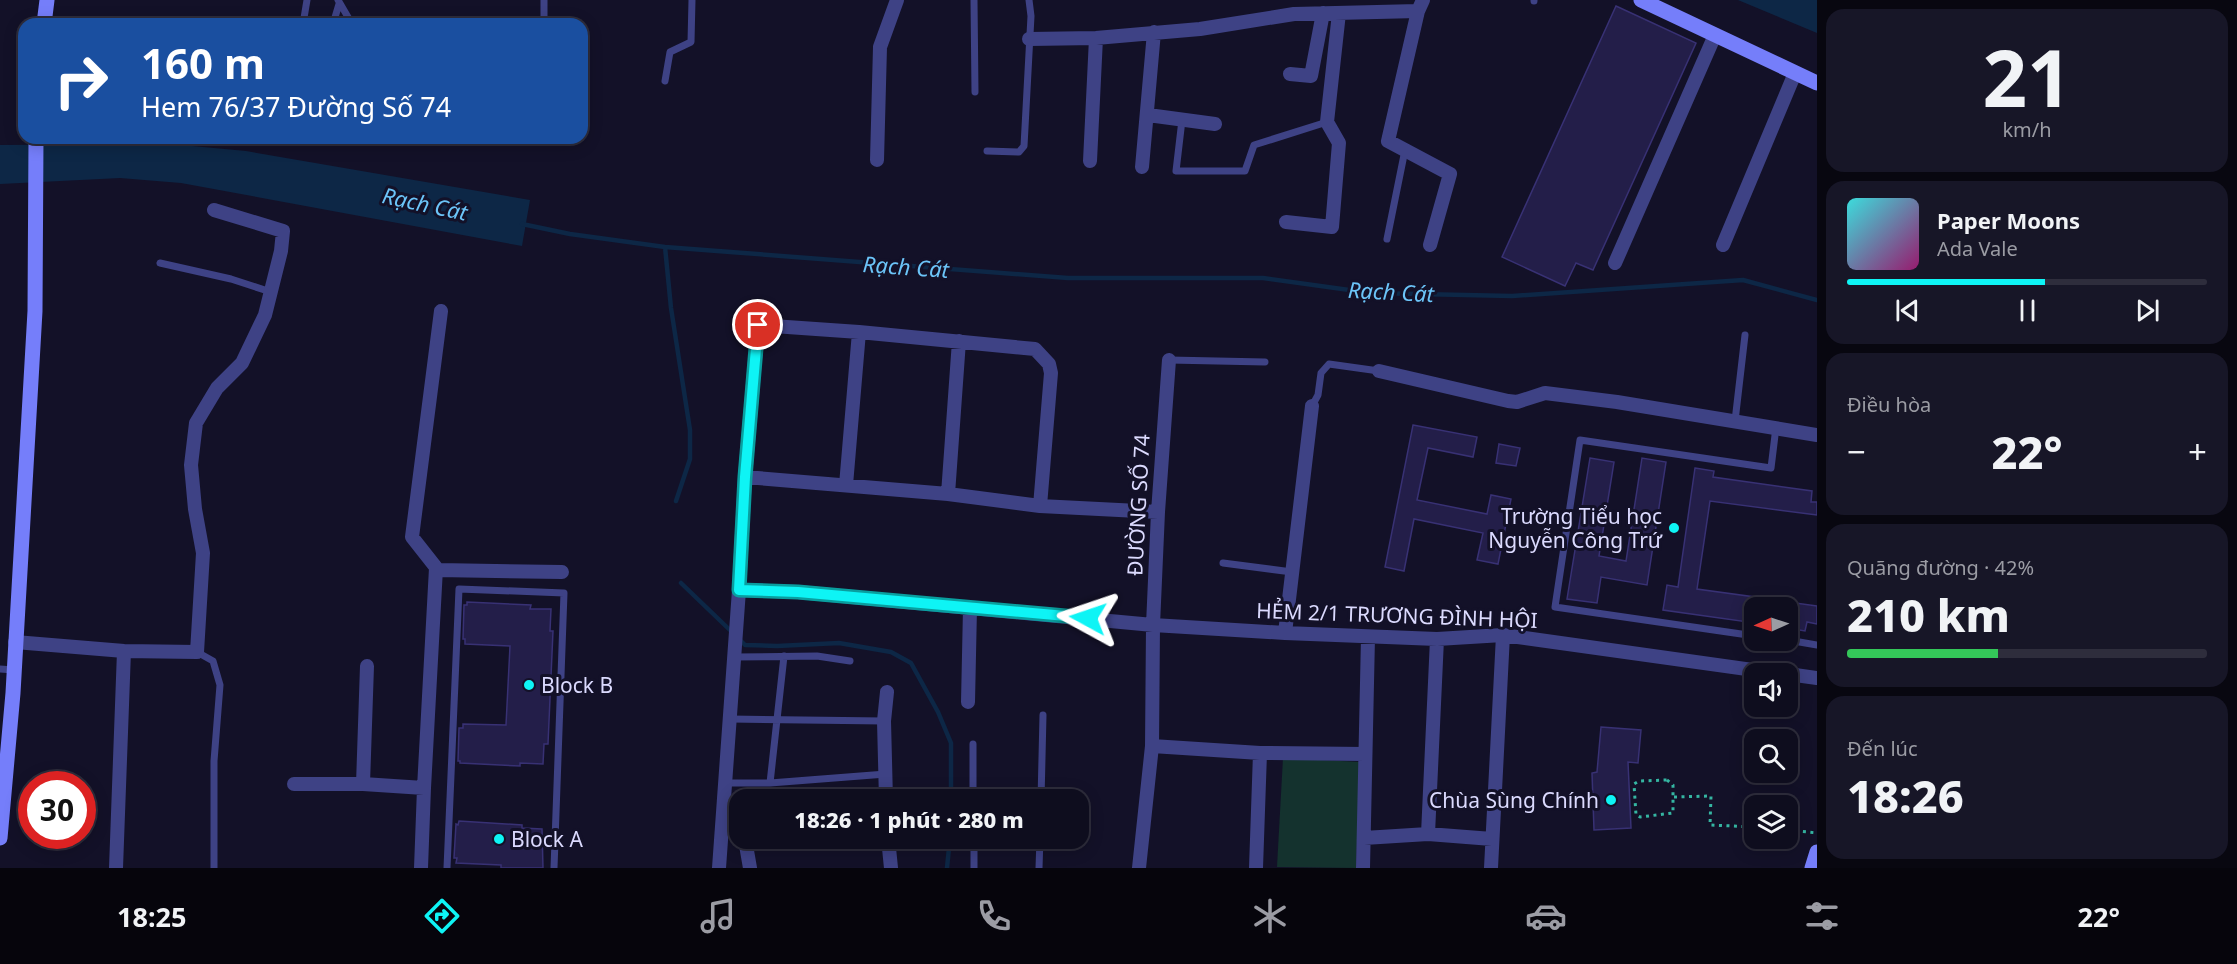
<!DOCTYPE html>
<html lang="vi">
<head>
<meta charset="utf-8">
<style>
  :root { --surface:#0e0d1e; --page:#171627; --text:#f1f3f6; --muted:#9b9ca4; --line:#2e2d3c; --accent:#0ef4f5 }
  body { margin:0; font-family:"Noto Sans",sans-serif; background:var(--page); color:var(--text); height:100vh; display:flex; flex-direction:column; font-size:22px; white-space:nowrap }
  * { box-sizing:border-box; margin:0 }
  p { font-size:20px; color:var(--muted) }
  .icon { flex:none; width:33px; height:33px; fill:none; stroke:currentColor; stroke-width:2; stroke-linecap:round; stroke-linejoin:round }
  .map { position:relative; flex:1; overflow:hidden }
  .sheet { display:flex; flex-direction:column; gap:9px; padding:9px; background:#080710; width:420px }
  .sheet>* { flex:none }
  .hud { position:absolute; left:18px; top:18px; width:570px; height:126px; border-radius:18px; box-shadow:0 3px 15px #0003,0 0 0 2px var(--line); background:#1a4fa0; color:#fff; overflow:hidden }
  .needle { width:39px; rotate:267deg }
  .buttons { position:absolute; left:1744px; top:597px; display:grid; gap:12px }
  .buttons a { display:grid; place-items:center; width:54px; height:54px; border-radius:12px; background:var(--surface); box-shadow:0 3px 15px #0003,0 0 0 2px var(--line); font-size:30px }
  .speed { position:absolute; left:18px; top:771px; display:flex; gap:12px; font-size:30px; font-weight:700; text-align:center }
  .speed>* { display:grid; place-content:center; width:78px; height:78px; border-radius:50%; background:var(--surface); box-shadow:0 3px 15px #0003,0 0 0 2px var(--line); line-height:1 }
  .speed .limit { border:9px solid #d22; background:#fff; color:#111 }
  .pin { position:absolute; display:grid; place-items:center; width:51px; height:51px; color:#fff; margin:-26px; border:3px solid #fff; border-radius:50%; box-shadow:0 2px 6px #0007 }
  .me { position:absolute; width:66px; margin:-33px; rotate:275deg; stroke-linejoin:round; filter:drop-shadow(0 0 4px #0008) }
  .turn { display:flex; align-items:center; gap:21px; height:126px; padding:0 24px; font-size:27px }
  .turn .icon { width:78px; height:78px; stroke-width:2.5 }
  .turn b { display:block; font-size:42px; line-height:51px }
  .big { font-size:45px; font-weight:800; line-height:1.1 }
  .sheet .tile { flex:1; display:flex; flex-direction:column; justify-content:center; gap:9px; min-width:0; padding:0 21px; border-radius:18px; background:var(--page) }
  .sheet .dial { align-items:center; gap:0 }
  .dial b { font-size:78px; line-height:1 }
  .song { display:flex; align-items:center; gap:18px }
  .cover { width:72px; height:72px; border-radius:9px; background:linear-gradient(135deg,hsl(180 70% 55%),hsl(320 70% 35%)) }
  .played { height:6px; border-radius:3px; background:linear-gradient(90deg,var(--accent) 55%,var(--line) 55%) }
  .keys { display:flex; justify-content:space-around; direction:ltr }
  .heat { display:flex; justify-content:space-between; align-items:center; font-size:33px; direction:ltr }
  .charge { height:9px; border-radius:4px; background:linear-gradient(90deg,#34c759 42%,var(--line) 0) }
  .trip { position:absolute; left:729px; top:789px; width:360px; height:60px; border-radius:18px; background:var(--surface); box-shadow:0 3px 15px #0003,0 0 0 2px var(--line); font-weight:800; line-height:60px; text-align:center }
  .tabs { display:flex; height:96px; justify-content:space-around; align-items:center; background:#06050c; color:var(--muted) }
  .tabs .icon { width:42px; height:42px }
  .tabs .current { color:var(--accent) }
  .tabs b { font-size:27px; color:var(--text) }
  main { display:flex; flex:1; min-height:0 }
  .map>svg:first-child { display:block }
  .green { fill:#14322e }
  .water { fill:#0d2746 }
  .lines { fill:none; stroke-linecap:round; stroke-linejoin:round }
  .stream { stroke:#0d2746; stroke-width:4.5 }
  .building { fill:#231e49; stroke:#383174; stroke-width:1.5 }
  .path { stroke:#35b6a2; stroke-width:3; stroke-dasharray:3 4.5; stroke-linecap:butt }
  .lane { stroke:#3e4285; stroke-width:7 }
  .street { stroke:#3e4285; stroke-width:14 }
  .secondary { stroke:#757efa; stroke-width:15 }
  .route-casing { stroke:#099f9f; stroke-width:15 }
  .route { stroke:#0ef4f5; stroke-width:10 }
  .poi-dot { fill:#0ef4f5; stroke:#131128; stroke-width:2 }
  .labels { text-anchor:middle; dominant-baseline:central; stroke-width:6; stroke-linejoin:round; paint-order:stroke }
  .street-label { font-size:21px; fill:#dbdafe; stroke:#131128 }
  .poi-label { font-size:21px; fill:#dbdafe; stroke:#131128; text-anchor:end }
  .water-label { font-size:22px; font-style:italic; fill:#6cc5f9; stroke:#131128 }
</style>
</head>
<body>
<main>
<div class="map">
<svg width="1817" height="868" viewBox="0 0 1817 868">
  <rect width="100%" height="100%" fill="#131128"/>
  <path class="green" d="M1283,758L1360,762L1356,868L1277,867Z"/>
  <path class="water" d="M1738,0H1817V33Z
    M171,144L246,151L530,200L522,246L181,183L120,178L0,184V145Z"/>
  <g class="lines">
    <path class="stream" d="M522,224L570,234L665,247L1068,278H1263L1371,293L1512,296L1743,280L1817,300
      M665,247L671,308L690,430V459L676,501
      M681,583L733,633
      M739,639L745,645L777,646L839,643L891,652L911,663L938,712L951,743V800
      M947,868L950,838"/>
  </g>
  <path class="building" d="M1616,6L1696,43L1593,270L1576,263L1565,286L1502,257Z
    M1413,425L1477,437L1473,457L1428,448L1417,500L1487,514L1491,495L1511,499L1498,564L1477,560L1483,533L1414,519L1404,571L1385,567Z
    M1499,444L1520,448L1516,466L1496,463Z
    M1590,458L1614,462L1599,556L1626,561L1642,458L1666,462L1647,585L1601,577L1597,603L1567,599Z
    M1695,468L1714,471L1713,477L1812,491L1811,502H1817V515L1710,501L1697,589L1755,597V623L1663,610L1667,585L1678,587Z
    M467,602L531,605L530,609H551L550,631H553L548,744H544L543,764L520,763V766L460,763V761H458L459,728H463V724L506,725L510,646L465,644V639H463L464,605H467Z
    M1788,602L1817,606V624L1807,622L1805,631L1788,628Z
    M1601,727L1641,730L1638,763L1628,762L1631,828L1594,830L1592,773L1597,772Z
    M459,821L522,825V828L542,829L543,868H501V865L456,863L457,858H454L456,824L458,825Z"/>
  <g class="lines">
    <path class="path" d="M1667,780L1673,785V813L1640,817L1636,815L1634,784L1639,781Z
      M1674,797L1711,796L1710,825L1755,827
      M1788,830L1817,833"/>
    <path class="lane" d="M338,0L352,24
      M974,0L975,92
      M1534,1V0
      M303,24L307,0
      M333,24L339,4
      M544,24V0
      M665,81L670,52L691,42L692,0
      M1182,120L1176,171H1245L1254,145L1327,122
      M987,151L1019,152L1024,146L1031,16L1029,0
      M1387,239L1405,150
      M160,263L231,279L271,292
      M1169,360L1265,362
      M1312,406L1318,395L1321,373L1329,364L1379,371
      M1735,421L1745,335
      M1223,563L1292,572
      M1755,636L1555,607L1580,440L1771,468L1776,427
      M1788,640L1817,645
      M197,652L213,661L220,685L214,761V868
      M784,656L770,783L886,774
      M734,657L817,656L850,661
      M0,669L14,670
      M730,719L884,721
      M973,744V800
      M725,783H770
      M1041,800L1043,715
      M974,838V868
      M447,868L459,589L564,593L554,868
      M1039,868L1040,838"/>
    <path class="street" d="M1423,0L1418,11L1388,141L1450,174L1430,245
      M1029,39L1096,38L1200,29L1294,14L1418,11
      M1290,74L1311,76L1323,13
      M1148,115L1215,124
      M877,160L880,47L897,0
      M1090,161L1096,38
      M1142,167L1154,32
      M1286,222L1332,227L1339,143L1327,122L1339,13
      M1723,245L1795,73
      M1615,263L1715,35
      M441,311L412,537L438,570L562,572
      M1379,371L1508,401L1517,402L1545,393L1617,402L1817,435
      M745,477L948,494L1040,506L1158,512
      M846,485L859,332
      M948,494L959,341
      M1040,506L1051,373L1049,364L1035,349L859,332L758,325L745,477L739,590L798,592L1153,625L1285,633L1437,639L1503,635L1782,674
      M1285,633L1312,406
      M15,642L124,651L197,652L203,553L195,509L191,465L196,423L217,388L242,363L265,315L281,251L283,231L214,210
      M1788,674L1817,678
      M968,702L970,608
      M1152,746L1260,753L1365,754
      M294,784H363L424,788
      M363,784L367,666
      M886,800L884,721L887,692
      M1428,834L1437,639
      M742,838L746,845L750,868
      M888,838L891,868
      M1364,838L1428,834L1492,839
      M116,868L124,651
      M421,868L424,788L436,568
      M719,868L739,590
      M1139,868L1152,746L1153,625L1158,512L1169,360
      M1256,868L1260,753
      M1363,868L1368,637
      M1491,868L1503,635"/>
    <path class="secondary" d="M1641,0L1817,83
      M44,24L47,0
      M0,838L13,693L35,311L36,138
      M1812,868L1817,852"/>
  </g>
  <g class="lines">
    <defs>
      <path id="route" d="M758,325L745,477L739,590L798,592L1088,618"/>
    </defs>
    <use href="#route" class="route-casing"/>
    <use href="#route" class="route"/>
  </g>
  <g class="poi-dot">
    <circle cx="1674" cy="528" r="6"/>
    <circle cx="529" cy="685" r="6"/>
    <circle cx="1611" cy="800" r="6"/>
    <circle cx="499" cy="839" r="6"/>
  </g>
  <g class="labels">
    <g class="street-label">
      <text transform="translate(1138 505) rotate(-87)">ĐƯỜNG SỐ 74</text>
      <text transform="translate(1397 615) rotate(2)">HẺM 2/1 TRƯƠNG ĐÌNH HỘI</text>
    </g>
    <g class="poi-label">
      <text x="1662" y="516">Trường Tiểu học<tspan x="1662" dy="24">Nguyễn Công Trứ</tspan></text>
      <text x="541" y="685" text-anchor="start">Block B</text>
      <text x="1599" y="800">Chùa Sùng Chính</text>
      <text x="511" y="839" text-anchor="start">Block A</text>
    </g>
    <g class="water-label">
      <text transform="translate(425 203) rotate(12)">Rạch Cát</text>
      <text transform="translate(906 266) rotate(4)">Rạch Cát</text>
      <text transform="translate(1391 291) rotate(3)">Rạch Cát</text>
    </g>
  </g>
</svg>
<div class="buttons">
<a><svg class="needle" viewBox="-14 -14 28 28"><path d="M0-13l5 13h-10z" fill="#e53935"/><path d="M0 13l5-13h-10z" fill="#9b9ca4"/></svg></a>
<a><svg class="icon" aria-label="sound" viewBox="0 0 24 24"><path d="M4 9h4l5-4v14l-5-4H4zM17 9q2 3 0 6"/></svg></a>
<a><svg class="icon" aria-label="search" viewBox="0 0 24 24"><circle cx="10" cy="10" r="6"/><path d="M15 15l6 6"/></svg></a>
<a><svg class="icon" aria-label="layers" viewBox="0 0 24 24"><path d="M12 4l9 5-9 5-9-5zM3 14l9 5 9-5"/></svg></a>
</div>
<div class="speed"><div class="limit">30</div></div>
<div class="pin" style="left:758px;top:325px;background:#d93025"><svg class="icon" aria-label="arrive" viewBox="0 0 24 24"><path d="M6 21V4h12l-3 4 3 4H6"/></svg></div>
<svg class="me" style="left:1088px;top:618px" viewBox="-20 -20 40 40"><path d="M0-17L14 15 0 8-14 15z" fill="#0ef4f5" stroke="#fff" stroke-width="4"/></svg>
<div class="trip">18:26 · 1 phút · 280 m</div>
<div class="hud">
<div class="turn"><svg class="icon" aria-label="right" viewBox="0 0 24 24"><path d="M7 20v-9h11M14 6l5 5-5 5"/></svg><div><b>160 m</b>Hem 76/37 Đường Số 74</div></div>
</div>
</div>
<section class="sheet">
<div class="tile dial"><b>21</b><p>km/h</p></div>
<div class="tile">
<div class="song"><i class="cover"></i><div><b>Paper Moons</b><p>Ada Vale</p></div></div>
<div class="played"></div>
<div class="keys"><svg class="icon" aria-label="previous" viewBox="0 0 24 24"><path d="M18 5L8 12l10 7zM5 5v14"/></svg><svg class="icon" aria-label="pause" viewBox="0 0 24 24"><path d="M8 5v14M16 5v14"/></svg><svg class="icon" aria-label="next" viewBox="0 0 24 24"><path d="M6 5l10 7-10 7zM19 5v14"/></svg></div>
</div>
<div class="tile"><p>Điều hòa</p>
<div class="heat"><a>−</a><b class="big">22°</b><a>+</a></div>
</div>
<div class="tile"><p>Quãng đường · 42%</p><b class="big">210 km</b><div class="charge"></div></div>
<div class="tile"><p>Đến lúc</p><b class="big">18:26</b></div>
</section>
</main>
<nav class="tabs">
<b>18:25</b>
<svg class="icon current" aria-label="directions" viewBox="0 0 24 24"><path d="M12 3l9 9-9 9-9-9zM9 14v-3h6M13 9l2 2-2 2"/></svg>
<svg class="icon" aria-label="music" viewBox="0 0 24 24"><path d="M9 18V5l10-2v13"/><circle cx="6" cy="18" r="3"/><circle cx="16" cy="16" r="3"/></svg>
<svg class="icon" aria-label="phone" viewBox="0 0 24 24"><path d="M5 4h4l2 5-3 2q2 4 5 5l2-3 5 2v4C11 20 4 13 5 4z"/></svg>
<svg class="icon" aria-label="climate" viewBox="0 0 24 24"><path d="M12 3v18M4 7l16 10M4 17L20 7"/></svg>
<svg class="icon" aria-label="car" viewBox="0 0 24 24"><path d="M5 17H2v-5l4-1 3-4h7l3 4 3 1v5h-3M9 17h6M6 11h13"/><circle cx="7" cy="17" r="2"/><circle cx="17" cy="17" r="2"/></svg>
<svg class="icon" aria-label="filters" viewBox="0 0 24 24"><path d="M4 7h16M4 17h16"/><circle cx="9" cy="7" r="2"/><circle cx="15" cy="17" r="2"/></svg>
<b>22°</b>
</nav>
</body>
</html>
